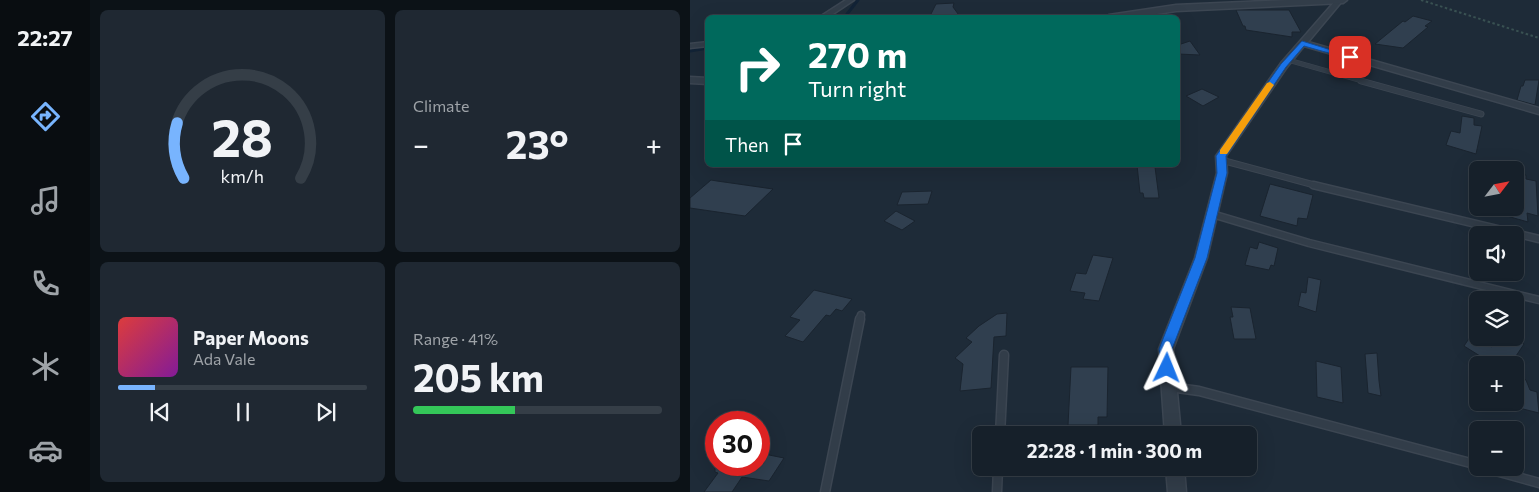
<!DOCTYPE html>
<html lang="en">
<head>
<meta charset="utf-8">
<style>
  :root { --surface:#16202a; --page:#1f2832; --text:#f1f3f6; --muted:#9ea3a8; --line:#353e47; --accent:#78b4fe }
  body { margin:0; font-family:Commissioner,sans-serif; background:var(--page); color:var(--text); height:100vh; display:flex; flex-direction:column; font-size:19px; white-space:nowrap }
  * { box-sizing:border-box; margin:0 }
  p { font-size:16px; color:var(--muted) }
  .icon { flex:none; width:28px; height:28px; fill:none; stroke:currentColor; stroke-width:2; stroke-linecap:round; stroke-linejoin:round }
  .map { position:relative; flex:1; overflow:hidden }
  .details { display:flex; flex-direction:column; gap:10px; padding:10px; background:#0c1217; width:600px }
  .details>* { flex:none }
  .top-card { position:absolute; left:15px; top:15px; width:475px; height:152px; border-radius:8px; box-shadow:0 5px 20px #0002,0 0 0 1px var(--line); background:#00695c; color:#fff; overflow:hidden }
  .needle { width:32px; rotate:58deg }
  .controls { position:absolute; left:779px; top:161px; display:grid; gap:10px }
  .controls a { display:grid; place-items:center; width:55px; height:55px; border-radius:8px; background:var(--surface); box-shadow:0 5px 20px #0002,0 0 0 1px var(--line); font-size:25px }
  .speed { position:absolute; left:15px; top:411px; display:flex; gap:10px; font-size:25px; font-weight:700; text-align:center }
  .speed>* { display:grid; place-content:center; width:65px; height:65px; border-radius:50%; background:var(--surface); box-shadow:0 5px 20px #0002,0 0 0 1px var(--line); line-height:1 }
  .speed .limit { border:8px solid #d22; background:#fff; color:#111 }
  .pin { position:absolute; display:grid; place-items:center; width:42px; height:42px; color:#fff; margin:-21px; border-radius:10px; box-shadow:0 2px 8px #0006 }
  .me { position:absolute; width:55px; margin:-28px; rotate:2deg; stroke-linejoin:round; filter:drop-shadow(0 0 4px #0008) }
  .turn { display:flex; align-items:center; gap:18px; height:105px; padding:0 20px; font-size:22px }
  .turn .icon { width:65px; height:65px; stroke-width:2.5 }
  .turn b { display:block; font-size:35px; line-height:42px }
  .then { display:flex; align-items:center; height:48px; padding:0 20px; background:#0003; gap:10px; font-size:19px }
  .big { font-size:38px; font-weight:700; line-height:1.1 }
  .details .widget { flex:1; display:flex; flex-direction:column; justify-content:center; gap:8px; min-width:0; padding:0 18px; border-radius:8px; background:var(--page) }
  .details .dial { align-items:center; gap:0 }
  .dial svg { height:130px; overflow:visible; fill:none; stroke:var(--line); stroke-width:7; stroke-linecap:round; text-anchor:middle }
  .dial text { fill:var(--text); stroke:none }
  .song { display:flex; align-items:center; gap:15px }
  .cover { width:60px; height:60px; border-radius:8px; background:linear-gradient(135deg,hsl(0 70% 55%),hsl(290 70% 35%)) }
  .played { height:5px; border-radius:2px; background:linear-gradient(90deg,var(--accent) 15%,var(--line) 15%) }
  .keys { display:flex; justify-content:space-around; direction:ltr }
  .heat { display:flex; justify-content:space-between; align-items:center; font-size:28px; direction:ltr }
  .charge { height:8px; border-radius:4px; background:linear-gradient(90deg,#34c759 41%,var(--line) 0) }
  .details .tiles { flex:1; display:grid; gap:10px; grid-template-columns:repeat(2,1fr) }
  .trip { position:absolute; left:282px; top:426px; width:285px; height:50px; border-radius:8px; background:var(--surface); box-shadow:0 5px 20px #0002,0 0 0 1px var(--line); font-weight:700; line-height:50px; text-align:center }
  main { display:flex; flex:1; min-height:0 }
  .dock { display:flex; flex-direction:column; width:90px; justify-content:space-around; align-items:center; background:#090d11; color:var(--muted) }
  .dock .icon { width:35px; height:35px }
  .dock .active { color:var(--accent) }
  .dock b { font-size:22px; color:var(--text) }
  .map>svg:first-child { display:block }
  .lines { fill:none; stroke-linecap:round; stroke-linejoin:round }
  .stream { stroke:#122336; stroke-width:3 }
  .building { fill:#303f4f; stroke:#1a242f }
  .service-far3-casing { stroke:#3c4652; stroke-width:5 }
  .service-far2-casing { stroke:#3c4652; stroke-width:7 }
  .service-far1-casing { stroke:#3c4652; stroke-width:9 }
  .service-casing { stroke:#3c4652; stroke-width:11 }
  .minor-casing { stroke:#3c4652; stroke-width:3 }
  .tertiary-casing { stroke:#3c4652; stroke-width:3 }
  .path { stroke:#395152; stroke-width:2; stroke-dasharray:2.5 2.5; stroke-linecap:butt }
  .service-far3 { stroke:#323d49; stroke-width:4 }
  .service-far2 { stroke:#323d49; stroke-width:5 }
  .service-far1 { stroke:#323d49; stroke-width:6 }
  .service { stroke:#323d49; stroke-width:8 }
  .minor { fill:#323d49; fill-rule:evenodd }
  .tertiary { fill:#323d49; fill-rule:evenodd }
  .route { fill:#1a73e8; stroke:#114b97 }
  .slow { fill:#f59e0b }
</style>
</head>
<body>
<main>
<nav class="dock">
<b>22:27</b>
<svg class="icon active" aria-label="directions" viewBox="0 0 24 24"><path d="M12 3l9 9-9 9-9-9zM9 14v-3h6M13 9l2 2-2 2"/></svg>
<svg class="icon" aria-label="music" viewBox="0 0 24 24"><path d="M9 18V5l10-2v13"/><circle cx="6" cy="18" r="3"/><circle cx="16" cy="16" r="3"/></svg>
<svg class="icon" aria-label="phone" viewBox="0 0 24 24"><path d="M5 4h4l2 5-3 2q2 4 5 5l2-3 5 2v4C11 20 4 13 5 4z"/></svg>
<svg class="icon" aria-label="climate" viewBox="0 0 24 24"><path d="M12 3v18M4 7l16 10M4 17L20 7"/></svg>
<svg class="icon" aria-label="car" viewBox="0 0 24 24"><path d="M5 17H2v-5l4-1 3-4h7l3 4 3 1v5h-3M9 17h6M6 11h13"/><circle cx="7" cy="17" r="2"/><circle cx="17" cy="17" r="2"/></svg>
</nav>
<section class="details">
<div class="tiles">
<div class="widget dial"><svg viewBox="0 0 100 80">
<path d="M14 69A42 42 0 1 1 86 69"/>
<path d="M14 69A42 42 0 0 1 10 35" stroke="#78b4fe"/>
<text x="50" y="56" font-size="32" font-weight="700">28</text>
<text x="50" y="72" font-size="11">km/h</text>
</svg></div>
<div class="widget"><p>Climate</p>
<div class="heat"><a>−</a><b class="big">23°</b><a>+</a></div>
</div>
<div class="widget">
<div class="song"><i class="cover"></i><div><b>Paper Moons</b><p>Ada Vale</p></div></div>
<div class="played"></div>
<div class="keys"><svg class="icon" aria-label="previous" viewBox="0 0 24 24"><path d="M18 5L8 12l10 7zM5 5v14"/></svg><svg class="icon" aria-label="pause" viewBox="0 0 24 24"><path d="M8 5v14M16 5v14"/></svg><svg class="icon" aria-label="next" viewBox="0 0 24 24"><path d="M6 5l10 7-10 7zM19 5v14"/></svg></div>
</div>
<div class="widget"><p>Range · 41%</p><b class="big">205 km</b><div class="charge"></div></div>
</div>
</section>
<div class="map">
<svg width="849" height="492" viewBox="0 0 849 492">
  <rect width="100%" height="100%" fill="#1e2b38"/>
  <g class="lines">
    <path class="stream" d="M154,18L168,0
      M0,51L18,48"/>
  </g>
  <path class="building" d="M264,3L263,7L271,18H239L246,4Z
    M546,10H599L611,32H602V37L556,30L555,26H553Z
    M723,16L742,21L735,26L738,27L713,48L685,44L713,21L715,22Z
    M500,41L510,55L488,54V45Z
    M835,80H849L845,105L827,100L831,86H833Z
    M512,89L529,97L513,106L496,96Z
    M772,116L784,118V125L792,126L786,154L756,145L761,131L770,133Z
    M447,165L465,167L469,198H454L453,193H450Z
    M825,175H836V179L846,181L848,216L837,213L838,222L799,211V208H825Z
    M21,180L27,181L83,189L55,216L0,208V198Z
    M580,184L623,195L617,219L608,218L607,226L570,216Z
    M242,191L238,204L207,205L212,192Z
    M206,211L225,221L212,230L194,221Z
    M569,242L588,248L584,266L581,265L579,270L555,265L560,247L567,249Z
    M403,255L423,258L409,301L393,299L395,293L380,291L386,273L396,274Z
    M618,277L631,280L626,312L608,306L611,292L616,293Z
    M124,290L162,299L152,311L146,309L140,316L136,315L113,342L95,336L110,320L100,317Z
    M541,307L560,308L566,339H544L540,317H543Z
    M317,313L316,336L304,337L301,388L270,391L273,364L265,358L282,342L276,338L289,326L307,314Z
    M782,334L802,347L809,338H823L834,344L820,365H795L798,361L774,346Z
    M687,353L689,381L691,396L678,393L675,354Z
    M626,361L651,367L653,403L627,397Z
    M381,367H418L417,417H408V425H378Z
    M825,373L836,380L840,390L847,392L849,413L825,407Z
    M69,453L94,458L79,481L52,477L42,492H14L28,473L25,472V465H69Z"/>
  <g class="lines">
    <defs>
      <path id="service-far3" d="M598,60L676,82"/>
      <path id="service-far2" d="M671,81L791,114
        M531,160L628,186"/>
      <path id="service-far1" d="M623,185L849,239
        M522,214L619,243L849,300
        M170,320L171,315"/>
      <path id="service" d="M480,387L509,391L788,465
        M310,435L314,355
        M795,468L849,483
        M135,492L170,319
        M307,492L308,468"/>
      <path id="minor" d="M156,0H164L137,18H128Z
        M646,0H653L618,42L849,108V114L614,46L597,67L536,156L537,173L517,258L483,349L491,435H475L469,349L505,258L527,173L526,156L591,63Z
        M18,42V46L0,48V44Z
        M476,468H494L496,492H478Z"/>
      <path id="tertiary" d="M598,0H657L653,3L486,11L441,18H415L419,15L486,5Z
        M0,77L18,78V84L0,83Z"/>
    </defs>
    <use href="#service-far3" class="service-far3-casing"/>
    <use href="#service-far2" class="service-far2-casing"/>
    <use href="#service-far1" class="service-far1-casing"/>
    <use href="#service" class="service-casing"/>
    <use href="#minor" class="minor-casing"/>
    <use href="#tertiary" class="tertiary-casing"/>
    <path class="path" d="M731,0L849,38"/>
    <use href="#service-far3" class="service-far3"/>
    <use href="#service-far2" class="service-far2"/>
    <use href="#service-far1" class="service-far1"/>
    <use href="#service" class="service"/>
    <use href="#minor" class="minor"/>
    <use href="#tertiary" class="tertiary"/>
  </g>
  <path class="route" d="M612,41L664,57L660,59L614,46L596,67L536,156L537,173L517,258L482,349L484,368L482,372L477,374L472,372L469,349L505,258L527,173L526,156L591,64Z"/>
  <path class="slow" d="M580,82L584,85L537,154H530V150L577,83Z"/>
</svg>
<div class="controls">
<a><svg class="needle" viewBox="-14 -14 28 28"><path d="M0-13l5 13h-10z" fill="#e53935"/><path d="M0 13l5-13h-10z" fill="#9ea3a8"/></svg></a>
<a><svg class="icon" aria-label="sound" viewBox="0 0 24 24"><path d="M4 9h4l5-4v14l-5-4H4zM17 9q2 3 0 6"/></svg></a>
<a><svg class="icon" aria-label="layers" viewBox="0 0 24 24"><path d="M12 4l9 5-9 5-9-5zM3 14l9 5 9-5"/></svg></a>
<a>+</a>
<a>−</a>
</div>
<div class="speed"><div class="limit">30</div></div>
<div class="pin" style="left:660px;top:57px;background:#d93025"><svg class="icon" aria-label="arrive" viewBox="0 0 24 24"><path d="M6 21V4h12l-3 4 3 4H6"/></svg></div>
<svg class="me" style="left:477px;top:368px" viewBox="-20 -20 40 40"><path d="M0-17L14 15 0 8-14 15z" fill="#1a73e8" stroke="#fff" stroke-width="4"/></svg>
<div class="trip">22:28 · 1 min · 300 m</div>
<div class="top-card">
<div class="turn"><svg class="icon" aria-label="right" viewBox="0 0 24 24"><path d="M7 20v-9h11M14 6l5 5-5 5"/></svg><div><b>270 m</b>Turn right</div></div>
<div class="then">Then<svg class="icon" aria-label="arrive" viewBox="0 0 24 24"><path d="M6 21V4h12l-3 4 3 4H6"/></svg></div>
</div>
</div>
</main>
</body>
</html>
